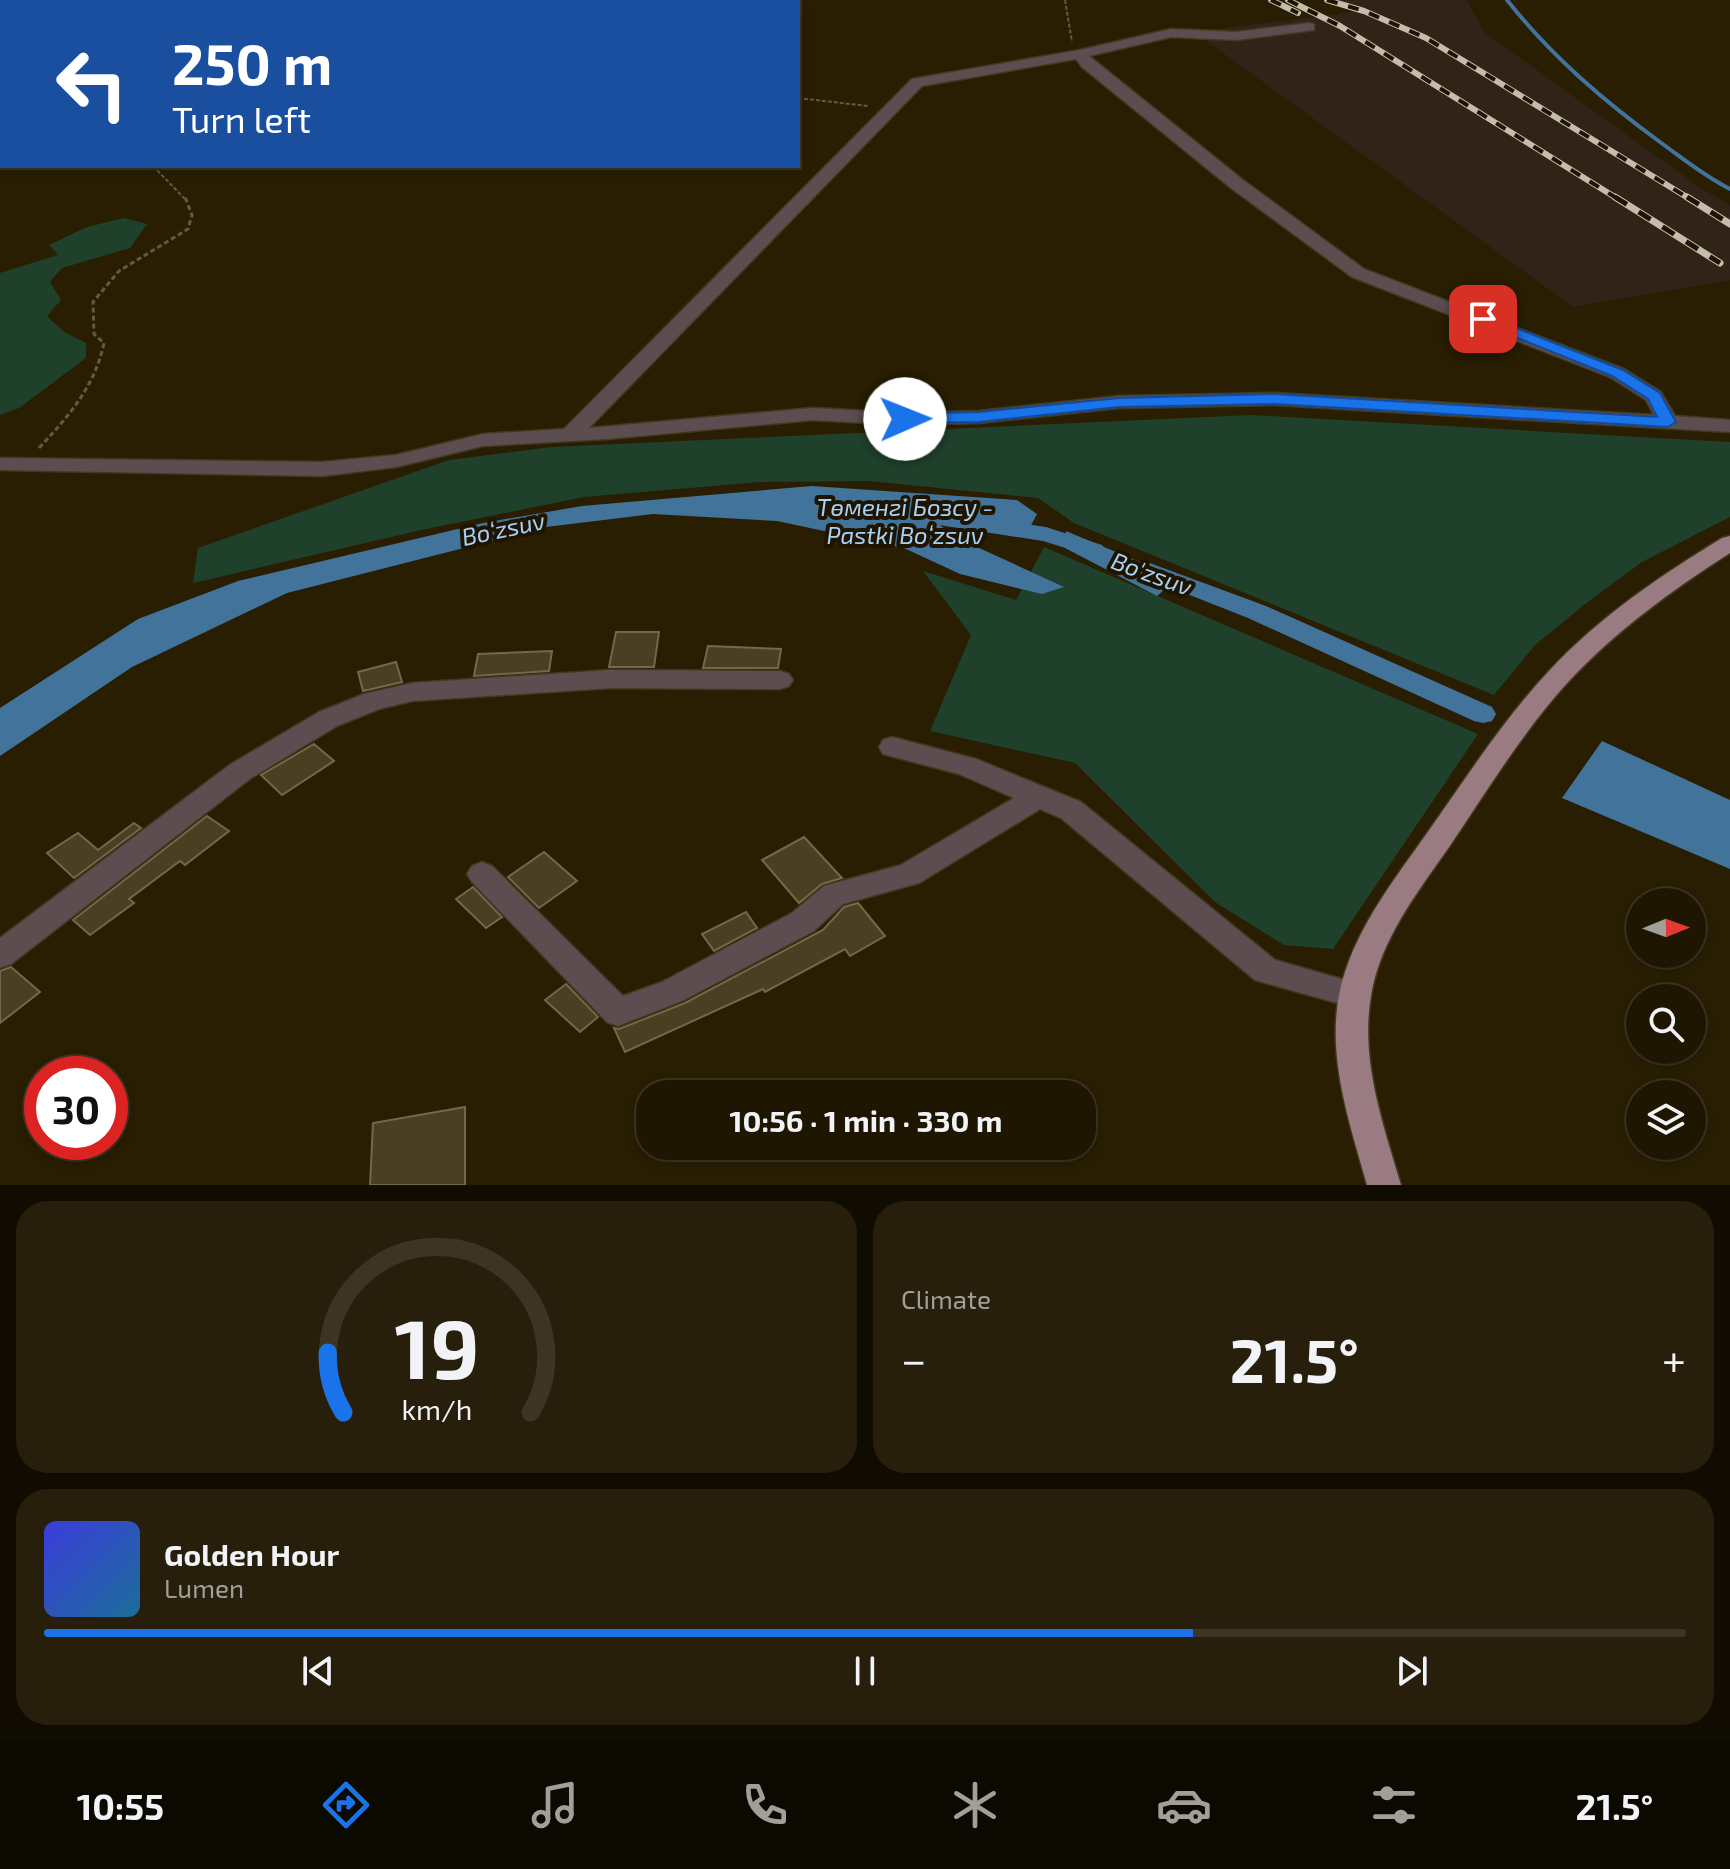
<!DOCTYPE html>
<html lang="en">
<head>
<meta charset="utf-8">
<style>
  :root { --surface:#1f1602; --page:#271f0c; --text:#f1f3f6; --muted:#a19f99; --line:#3c3524; --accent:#1a73e8 }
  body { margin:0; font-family:"Exo 2",sans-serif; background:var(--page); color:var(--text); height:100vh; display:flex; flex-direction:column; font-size:30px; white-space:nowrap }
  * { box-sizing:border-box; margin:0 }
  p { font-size:26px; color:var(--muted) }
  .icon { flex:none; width:44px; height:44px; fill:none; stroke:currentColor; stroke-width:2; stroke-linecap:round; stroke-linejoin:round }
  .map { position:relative; height:1185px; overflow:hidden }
  .drawer { display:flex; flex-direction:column; gap:16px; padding:16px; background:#110c01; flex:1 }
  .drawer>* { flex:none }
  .hud { position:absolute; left:0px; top:0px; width:800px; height:168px; box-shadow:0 4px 12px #0003,0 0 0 2px var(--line); background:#1a4fa0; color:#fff; overflow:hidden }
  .needle { width:52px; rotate:89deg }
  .controls { position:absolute; left:1626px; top:888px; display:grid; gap:16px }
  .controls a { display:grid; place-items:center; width:80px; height:80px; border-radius:50%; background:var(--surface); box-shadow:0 4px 12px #0003,0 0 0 2px var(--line); font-size:40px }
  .speed { position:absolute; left:24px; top:1056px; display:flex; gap:16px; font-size:40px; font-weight:700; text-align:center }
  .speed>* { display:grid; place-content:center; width:104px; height:104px; border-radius:50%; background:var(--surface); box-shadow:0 4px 12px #0003,0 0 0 2px var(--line); line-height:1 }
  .speed .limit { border:12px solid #d22; background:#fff; color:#111 }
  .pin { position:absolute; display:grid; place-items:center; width:68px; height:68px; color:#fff; margin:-34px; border-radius:16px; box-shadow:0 4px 12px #0006 }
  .me { position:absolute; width:88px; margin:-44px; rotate:89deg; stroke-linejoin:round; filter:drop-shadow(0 0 6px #0008) }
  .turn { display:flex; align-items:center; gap:28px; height:168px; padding:0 40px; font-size:36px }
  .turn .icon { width:104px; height:104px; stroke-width:2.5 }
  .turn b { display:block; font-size:56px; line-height:68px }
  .big { font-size:60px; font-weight:700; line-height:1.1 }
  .drawer .card { flex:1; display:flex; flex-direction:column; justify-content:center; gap:12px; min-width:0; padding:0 28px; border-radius:32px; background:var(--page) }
  .drawer .dial { align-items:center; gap:0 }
  .dial svg { height:208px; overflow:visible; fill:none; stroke:var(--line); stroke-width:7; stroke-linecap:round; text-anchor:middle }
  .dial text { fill:var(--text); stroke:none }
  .song { display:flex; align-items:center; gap:24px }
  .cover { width:96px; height:96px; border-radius:12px; background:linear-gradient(135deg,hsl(240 70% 55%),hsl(200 70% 35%)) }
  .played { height:8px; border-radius:4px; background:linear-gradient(90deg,var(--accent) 70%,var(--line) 70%) }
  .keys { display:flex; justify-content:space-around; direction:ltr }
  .heat { display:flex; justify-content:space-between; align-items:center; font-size:44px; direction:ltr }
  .drawer .tiles { flex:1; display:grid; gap:16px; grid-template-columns:1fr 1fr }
  .card:last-child { grid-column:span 2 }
  .trip { position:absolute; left:636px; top:1080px; width:460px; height:80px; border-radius:32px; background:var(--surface); box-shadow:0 4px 12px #0003,0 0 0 2px var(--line); font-weight:700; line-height:80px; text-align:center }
  .tab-bar { display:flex; height:128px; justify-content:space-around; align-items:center; background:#0c0901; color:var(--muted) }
  .tab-bar .icon { width:56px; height:56px }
  .tab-bar .on { color:var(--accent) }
  .tab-bar b { font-size:36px; color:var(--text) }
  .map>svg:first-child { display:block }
  .industrial { fill:#312317 }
  .green { fill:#1f412b }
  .water { fill:#42739b }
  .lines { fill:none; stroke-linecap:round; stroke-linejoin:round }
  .stream { stroke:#42739b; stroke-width:4 }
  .canal { fill:#42739b; fill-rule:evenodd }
  .building { fill:#4b3f23; stroke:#74674a; stroke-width:2 }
  .minor-casing { stroke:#43391f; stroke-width:3 }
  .major-casing { stroke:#43391f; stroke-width:3 }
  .path-far1 { stroke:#645a42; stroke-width:2; stroke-dasharray:4 2; stroke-linecap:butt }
  .path { stroke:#645a42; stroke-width:3; stroke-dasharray:5 3; stroke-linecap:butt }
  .minor { fill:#5c4d50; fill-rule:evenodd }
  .major { fill:#997b81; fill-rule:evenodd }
  .rail-far1-casing { stroke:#c5bdab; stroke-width:6 }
  .rail-casing { stroke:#c5bdab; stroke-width:7 }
  .rail-far1 { stroke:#1f1400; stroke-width:4; stroke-dasharray:11; stroke-linecap:butt }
  .rail { stroke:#1f1400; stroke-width:5; stroke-dasharray:14; stroke-linecap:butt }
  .route { fill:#1a73e8; stroke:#114b97; stroke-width:2 }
  .labels { text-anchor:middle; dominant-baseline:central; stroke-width:8; stroke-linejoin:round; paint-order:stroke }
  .water-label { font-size:24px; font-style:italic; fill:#a6d0f5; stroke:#1f1400 }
</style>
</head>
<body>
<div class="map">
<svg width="1730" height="1185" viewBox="0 0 1730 1185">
  <rect width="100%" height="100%" fill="#291e02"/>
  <path class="industrial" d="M1339,0H1467L1484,32L1702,189L1730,205V280L1573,307L1194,32L1352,12Z"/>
  <path class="green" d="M124,218L147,224L130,248L62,268L50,282L61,300L47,316L64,332L86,343V358L19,408L0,415V273L58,255L49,245L87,227Z
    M1251,415L1730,442V517L1642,562L1589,601L1536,644L1494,695L1074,523L1038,498L869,481L760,482L584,497L426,529L193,583L198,548L449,460L551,447Z
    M1044,547L1478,734L1333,949L1284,945L1215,902L1075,763L930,731L971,635L923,571L1016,600Z"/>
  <path class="water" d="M812,486L1017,500L1037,514L1028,531L949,515L940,525L953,536L1064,587L1042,594L960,574L904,548L777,521L653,514L546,527L287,593L132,667L0,756V708L138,619L238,581L483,523L582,506Z
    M1066,531L1178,578L1157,596L1065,548Z
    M1602,741L1730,800V869L1562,798Z"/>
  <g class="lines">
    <path class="stream" d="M1507,0C1552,57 1605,102 1664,145C1686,161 1706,177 1730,189"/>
    <path class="canal" d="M915,508L1046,527L1102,545L1106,550L1102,555L1094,557L1043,541L907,520L904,515L907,510Z
      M1147,562L1266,606L1492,707L1496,714L1492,721L1483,723L1474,721L1248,618L1139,575L1135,570L1139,565Z"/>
  </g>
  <path class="building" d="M616,632H659L654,667H609Z
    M708,646L781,649L778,668H703Z
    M552,651L549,671L474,676L478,654Z
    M396,662L402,682L363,691L358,672Z
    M314,744L334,761L282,795L261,775Z
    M207,816L229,831L185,865L180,861L129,899L134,903L90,935L73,920Z
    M134,823L141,828L74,878L47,853L78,833L98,850Z
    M804,837L842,878L822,884L799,903L762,860Z
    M544,852L577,881L539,908L508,877Z
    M473,887L502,917L486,928L456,899Z
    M858,903L885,936L850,956L845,949L765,992L763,989L625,1052L614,1028L619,1029L685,1003L823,930L844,907Z
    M746,912L757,928L714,951L702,934Z
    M11,967L40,992L0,1023V971Z
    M566,984L598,1017L580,1032L545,1000Z
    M465,1107V1185H370L373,1123Z"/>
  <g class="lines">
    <defs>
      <path id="minor" d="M1309,23L1314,24V30L1236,40L1171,37L1089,56L1243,180L1364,269L1624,369L1661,392L1675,416L1730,420V432L1275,405L1119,408L979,423L905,425L813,420L607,439L483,446L396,467L323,476L0,470V458L323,462L396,455L483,434L564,429L912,79L1080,50L1171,29L1236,32ZM1076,59L1082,67L1231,188L1352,277L1610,377L1646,400L1654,415L1275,393L1119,396L979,411L905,413L813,408L589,428L922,86Z
        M611,670L780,671L789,674L793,680L789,686L780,689L611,688L412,701L379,709L337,726L251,778L11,964L0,968V938L231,764L319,712L364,694L412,683Z
        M892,737L976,759L1081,802L1275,960L1366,986L1371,995L1366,1004L1355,1008L1255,980L1061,818L1040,809L919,883L843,904L814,931L684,1000L618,1026L607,1022L472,882L467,874L472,866L482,862L492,866L623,996L662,982L792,913L824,886L901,865L1014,798L959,774L883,754L879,747L883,740Z"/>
      <path id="major" d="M1730,536V553C1672,590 1616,631 1569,681C1523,731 1487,791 1449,847C1417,893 1380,940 1371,996C1360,1060 1383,1124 1401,1185H1367C1350,1124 1327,1059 1339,995C1351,935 1391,884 1425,836C1465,780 1502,721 1549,671C1599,617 1660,576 1722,538Z"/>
    </defs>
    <use href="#minor" class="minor-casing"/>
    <use href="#major" class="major-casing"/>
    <path class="path-far1" d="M1065,0L1072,42
      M577,2L585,0
      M798,98L868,106
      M153,166L185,199"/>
    <path class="path" d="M39,448C69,416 95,386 104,343L94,334L93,302L119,271L188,229L192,215L185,197"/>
    <use href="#minor" class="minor"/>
    <use href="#major" class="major"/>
    <defs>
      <path id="rail-far1" d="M1271,0L1298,13
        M1288,0L1340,26L1618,199
        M1327,0L1364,11L1426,38L1690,199"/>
      <path id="rail" d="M1615,197L1720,263
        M1687,197L1730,224"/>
    </defs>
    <use href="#rail-far1" class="rail-far1-casing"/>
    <use href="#rail" class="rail-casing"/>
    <use href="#rail-far1" class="rail-far1"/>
    <use href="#rail" class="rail"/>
  </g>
  <path class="route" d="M1483,315L1623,370L1660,393L1676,422L1668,427L1275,404L1119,407L979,422L905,423L897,419L905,414L979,412L1119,398L1275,394L1657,417L1648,399L1612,376L1478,322V316Z"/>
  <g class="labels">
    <g class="water-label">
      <text x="905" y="506">Төменгі Бозсу -<tspan x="905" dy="28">Pastki Boʻzsuv</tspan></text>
      <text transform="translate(503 528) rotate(-12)">Boʻzsuv</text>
      <text transform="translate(1152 573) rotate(20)">Bo'zsuv</text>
    </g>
  </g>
</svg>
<div class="controls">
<a><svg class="needle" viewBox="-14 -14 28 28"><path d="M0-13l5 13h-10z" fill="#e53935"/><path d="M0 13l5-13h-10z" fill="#a19f99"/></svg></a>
<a><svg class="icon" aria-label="search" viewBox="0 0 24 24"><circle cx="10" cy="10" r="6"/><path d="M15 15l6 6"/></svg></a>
<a><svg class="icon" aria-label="layers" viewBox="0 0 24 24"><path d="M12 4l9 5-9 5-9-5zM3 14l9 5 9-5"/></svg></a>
</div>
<div class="speed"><div class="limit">30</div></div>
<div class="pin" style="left:1483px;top:319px;background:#d93025"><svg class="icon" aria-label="arrive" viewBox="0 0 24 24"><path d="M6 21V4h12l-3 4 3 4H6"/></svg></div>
<svg class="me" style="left:905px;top:419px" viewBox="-20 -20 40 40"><circle r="19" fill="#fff"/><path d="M0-13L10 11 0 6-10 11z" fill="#1a73e8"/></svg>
<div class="trip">10:56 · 1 min · 330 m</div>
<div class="hud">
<div class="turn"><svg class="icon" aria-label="left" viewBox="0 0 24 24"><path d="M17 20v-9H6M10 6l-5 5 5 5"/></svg><div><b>250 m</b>Turn left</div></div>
</div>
</div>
<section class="drawer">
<div class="tiles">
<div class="card dial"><svg viewBox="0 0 100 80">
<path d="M14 69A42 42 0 1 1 86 69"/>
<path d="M14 69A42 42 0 0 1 8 46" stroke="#1a73e8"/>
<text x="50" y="56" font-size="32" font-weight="700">19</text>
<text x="50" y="72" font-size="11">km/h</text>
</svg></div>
<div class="card"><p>Climate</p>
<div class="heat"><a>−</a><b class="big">21.5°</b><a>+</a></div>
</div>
<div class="card">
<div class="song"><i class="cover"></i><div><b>Golden Hour</b><p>Lumen</p></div></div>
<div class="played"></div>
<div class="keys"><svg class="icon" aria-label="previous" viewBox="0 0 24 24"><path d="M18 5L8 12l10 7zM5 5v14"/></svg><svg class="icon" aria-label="pause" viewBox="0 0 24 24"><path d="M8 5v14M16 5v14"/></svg><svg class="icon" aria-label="next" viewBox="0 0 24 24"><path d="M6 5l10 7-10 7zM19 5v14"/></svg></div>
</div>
</div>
</section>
<nav class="tab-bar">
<b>10:55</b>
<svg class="icon on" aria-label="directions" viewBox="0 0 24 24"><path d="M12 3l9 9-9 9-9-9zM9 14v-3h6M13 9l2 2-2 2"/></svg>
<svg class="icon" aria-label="music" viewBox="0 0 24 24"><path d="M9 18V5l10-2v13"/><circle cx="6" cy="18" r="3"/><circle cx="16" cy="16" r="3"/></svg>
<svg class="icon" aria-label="phone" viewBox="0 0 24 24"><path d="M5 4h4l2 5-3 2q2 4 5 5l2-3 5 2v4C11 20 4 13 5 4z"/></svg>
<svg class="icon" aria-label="climate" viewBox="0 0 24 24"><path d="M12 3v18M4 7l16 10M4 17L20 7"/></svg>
<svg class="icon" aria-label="car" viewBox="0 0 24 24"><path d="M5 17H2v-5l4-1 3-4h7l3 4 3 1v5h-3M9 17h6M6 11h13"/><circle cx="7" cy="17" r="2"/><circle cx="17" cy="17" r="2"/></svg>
<svg class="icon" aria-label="filters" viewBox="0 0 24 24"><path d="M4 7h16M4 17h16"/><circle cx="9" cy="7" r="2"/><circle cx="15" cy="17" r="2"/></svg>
<b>21.5°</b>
</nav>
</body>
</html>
